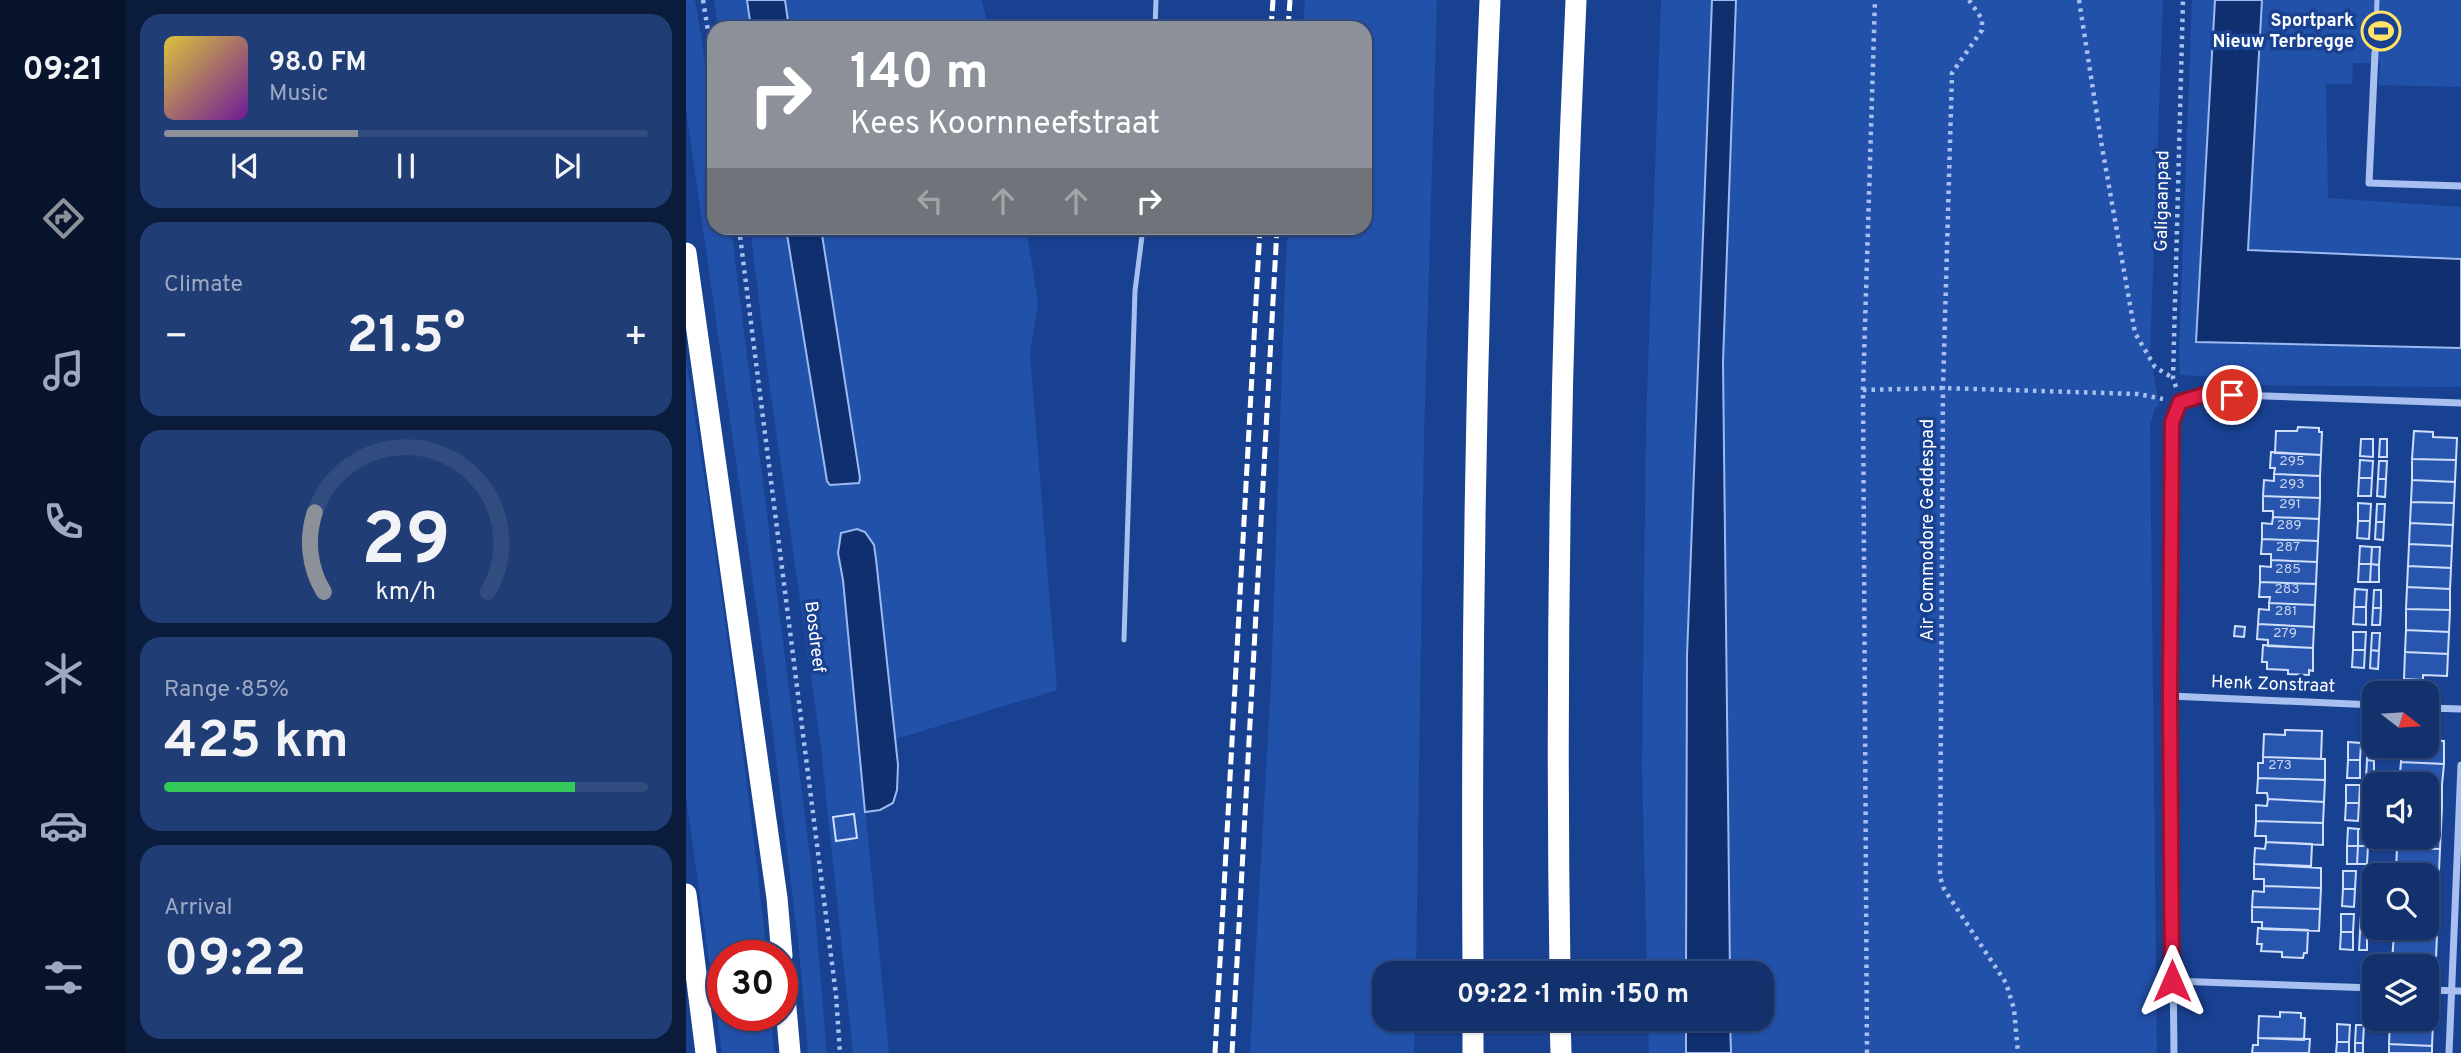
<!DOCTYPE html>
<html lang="en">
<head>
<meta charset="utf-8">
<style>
  :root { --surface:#13316d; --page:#203d75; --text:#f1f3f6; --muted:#9da9c2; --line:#324c80; --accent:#8c9099 }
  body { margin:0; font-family:Overpass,sans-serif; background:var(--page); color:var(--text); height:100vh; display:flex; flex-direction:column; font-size:26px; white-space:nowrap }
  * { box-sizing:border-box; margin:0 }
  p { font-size:23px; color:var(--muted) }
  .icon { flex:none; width:38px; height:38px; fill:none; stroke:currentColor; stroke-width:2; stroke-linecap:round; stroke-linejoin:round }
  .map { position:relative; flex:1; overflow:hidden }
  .sheet { display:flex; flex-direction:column; gap:14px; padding:14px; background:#0a1b3c; width:560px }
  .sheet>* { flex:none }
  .hud { position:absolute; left:21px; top:21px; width:665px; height:214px; border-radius:21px; box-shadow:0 2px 5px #0004,0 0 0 2px var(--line); background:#8c9099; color:#fff; overflow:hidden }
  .needle { width:46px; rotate:107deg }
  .buttons { position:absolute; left:1676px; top:681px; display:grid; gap:14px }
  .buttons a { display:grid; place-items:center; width:77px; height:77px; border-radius:14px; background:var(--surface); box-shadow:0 2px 5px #0004,0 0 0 2px var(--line); font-size:35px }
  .speed { position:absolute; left:21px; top:940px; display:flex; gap:14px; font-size:35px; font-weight:700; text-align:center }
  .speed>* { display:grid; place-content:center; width:91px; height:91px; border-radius:50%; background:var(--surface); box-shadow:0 2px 5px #0004,0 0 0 2px var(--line); line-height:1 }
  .speed .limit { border:10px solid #d22; background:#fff; color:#111 }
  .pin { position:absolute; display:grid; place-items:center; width:60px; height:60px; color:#fff; margin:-30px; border:4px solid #fff; border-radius:50%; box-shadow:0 2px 7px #0007 }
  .me { position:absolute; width:77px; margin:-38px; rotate:0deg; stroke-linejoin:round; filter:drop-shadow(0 0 5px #0008) }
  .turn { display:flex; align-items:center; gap:24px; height:147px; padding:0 28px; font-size:32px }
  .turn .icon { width:91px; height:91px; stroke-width:2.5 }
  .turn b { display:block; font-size:49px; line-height:60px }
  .lanes { display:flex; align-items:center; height:66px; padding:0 28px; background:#0003; justify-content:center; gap:35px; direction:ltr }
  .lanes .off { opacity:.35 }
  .big { font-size:52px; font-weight:700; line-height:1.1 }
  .sheet .tile { flex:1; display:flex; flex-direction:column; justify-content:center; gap:10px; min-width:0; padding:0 24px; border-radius:21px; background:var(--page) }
  .sheet .dial { align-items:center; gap:0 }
  .dial svg { height:182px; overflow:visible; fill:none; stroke:var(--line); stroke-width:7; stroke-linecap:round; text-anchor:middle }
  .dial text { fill:var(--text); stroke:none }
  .song { display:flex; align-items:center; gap:21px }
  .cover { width:84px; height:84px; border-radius:10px; background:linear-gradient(135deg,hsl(50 70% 55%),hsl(280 70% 35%)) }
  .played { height:7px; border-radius:4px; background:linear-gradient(90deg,var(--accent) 40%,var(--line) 40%) }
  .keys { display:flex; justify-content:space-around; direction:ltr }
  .heat { display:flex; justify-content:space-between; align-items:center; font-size:38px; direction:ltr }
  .charge { height:10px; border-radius:5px; background:linear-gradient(90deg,#34c759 85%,var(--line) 0) }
  .trip { position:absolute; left:686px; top:961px; width:402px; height:70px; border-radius:21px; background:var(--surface); box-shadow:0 2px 5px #0004,0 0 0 2px var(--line); font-weight:700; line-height:70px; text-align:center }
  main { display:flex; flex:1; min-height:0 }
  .tab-bar { display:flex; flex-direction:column; width:126px; justify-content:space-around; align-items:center; background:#08142c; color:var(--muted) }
  .tab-bar .icon { width:49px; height:49px }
  .tab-bar .on { color:var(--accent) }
  .tab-bar b { font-size:32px; color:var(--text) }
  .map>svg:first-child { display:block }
  .green { fill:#2251aa }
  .water { fill:#102f6f; stroke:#9bbaf1; stroke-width:2 }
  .building { fill:#2856af; stroke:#cedefb; stroke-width:2 }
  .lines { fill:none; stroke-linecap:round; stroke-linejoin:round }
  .path { stroke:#a8c0ef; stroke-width:4.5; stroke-dasharray:3.5 5; stroke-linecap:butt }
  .lane { stroke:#a8c0ef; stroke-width:5 }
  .street { stroke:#a8c0ef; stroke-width:7 }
  .highway { stroke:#fff; stroke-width:21 }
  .rail { stroke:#fff; stroke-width:5; stroke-dasharray:12 5; stroke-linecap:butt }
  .route-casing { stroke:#92132f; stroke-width:18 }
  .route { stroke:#e11d48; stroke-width:12 }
  .labels { text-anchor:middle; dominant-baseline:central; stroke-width:7; stroke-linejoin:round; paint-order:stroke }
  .number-label { font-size:14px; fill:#c9d5eb }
  .poi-label { font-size:18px; font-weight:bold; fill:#fff; stroke:#194191; text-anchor:end }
  .street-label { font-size:18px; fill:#fff; stroke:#194191 }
</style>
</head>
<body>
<main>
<nav class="tab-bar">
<b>09:21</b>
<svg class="icon on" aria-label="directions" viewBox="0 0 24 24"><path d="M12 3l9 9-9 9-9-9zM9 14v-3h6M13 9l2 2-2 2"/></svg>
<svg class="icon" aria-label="music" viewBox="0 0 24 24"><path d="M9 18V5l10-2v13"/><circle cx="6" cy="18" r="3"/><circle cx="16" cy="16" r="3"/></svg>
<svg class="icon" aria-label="phone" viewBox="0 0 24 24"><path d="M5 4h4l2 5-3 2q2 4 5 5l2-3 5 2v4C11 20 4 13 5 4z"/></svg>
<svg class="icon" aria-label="climate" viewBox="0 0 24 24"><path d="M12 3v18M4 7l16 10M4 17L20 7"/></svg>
<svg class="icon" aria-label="car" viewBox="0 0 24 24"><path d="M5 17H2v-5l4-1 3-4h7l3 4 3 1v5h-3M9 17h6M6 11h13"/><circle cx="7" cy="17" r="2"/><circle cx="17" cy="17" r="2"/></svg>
<svg class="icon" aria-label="filters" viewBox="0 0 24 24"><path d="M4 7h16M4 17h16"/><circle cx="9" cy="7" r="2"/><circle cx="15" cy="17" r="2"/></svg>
</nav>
<section class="sheet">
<div class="tile">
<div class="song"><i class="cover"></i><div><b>98.0 FM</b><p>Music</p></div></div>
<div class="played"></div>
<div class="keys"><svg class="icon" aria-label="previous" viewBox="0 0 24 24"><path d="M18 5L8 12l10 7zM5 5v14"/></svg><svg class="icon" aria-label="pause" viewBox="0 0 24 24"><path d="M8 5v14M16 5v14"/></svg><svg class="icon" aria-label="next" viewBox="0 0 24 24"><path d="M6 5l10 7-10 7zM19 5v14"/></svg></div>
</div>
<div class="tile"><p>Climate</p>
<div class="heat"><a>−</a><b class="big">21.5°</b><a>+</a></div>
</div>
<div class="tile dial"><svg viewBox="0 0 100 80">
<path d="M14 69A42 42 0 1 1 86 69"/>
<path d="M14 69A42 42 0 0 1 10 34" stroke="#8c9099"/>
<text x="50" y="56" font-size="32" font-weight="700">29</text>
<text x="50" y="72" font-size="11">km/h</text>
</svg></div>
<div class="tile"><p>Range · 85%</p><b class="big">425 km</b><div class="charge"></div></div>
<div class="tile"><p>Arrival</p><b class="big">09:22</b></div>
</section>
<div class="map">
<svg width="1775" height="1053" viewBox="0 0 1775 1053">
  <rect width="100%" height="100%" fill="#194191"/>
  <path class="green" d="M0,0H9L28,114V228H45L125,865L141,1053H122L113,950L78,659L0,109Z
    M28,0H61L65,28H32Z
    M99,0H296L302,28H103Z
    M619,0H751L738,436L730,973H698V1018L729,1019L728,1053H564L585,683L599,280L602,228H679V28H617Z
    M975,0H1026L1001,656L1000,973H961L956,766L960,425Z
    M1050,0H1477L1464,355L1473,405L1469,408L1464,425L1471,1053H1045L1044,1019L1076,1018V973H1044L1037,362Z
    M1506,0H1529L1510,342L1775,348V387L1548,385L1547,378L1494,375L1493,349Z
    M1576,0H1775V87L1693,85L1694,63H1667L1666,84H1640L1642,198L1775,207V258L1562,250Z
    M64,228H100L141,481L144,485L173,483L174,478L135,228H340L352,302L344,354L371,690L210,739L188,545L152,553L157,580L203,1053H167L134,739L81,367Z
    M0,358C31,557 59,755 81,955L37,956V1015H85L88,1053H36L0,797Z
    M962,1019H1000V1053H963Z"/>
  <path class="water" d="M61,0H99L103,28H65Z
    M1026,0H1050L1037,362L1044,973H1000L1001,656Z
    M1529,0H1576L1562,250L1775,259V348L1510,342Z
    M100,228H135L174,478L173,483L144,485L141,481Z
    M171,529L179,532L188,545L190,559L212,765L211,790L207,803L194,810L179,812L157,580L152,553L155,533Z
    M1000,1019H1044L1045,1053H1000Z"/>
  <path class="building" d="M1612,427L1633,428V432H1636L1635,455L1589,453L1590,431H1611Z
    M1728,431L1747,432V437L1771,438L1770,460L1726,459Z
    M1675,439H1687V457L1674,456Z
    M1694,439H1701V457H1693Z
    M1585,452L1635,455L1634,476L1588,474L1589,468H1584Z
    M1726,459L1770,460L1769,482L1726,480Z
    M1674,460L1687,461L1686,478H1673Z
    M1693,461H1701L1700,479H1692Z
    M1588,474L1634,476V498L1577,496L1578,480L1588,481Z
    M1673,478H1686L1685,496H1672Z
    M1692,479H1700L1699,497L1691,496Z
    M1726,480L1769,482L1768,503L1725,502Z
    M1577,496L1634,498L1633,519L1587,517V511H1577Z
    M1725,502L1768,503L1767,525L1724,523Z
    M1672,503L1685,504L1684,521H1672Z
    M1691,504H1699L1698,522H1690Z
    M1587,517L1633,519L1632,541L1576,539V523L1586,524Z
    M1672,521H1684L1683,539L1671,538Z
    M1690,522H1698L1697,540L1689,539Z
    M1724,523L1767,525L1766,546L1723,544Z
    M1576,539L1632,541L1631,562L1585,560V554H1575Z
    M1723,544L1766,546L1765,568L1722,566Z
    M1674,546L1686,547L1685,564H1673Z
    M1686,547H1694L1693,565L1685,564Z
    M1585,560L1631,562L1630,584L1574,582V566L1585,567Z
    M1673,564H1685L1684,582H1672Z
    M1685,564L1693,565V582H1684Z
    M1722,566L1765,568L1764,589L1721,587Z
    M1574,582L1630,584L1629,605L1583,603L1584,597H1573Z
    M1721,587L1764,589V610L1720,609Z
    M1669,589L1681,590L1680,607H1668Z
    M1688,590H1695V608H1687Z
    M1583,603L1629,605L1628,627L1572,624L1573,609L1583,610Z
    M1668,607H1680V625L1667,624Z
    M1687,608H1695L1694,625H1686Z
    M1720,609L1764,610L1763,632L1720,630Z
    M1572,624L1628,627L1627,648L1582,646V640L1571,639Z
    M1549,626L1559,627L1558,637L1548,636Z
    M1720,630L1763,632L1762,654L1719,652Z
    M1667,632H1680L1679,650H1667Z
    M1686,633H1694L1693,651L1685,650Z
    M1577,645L1627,648V671L1623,670V675L1602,674V670L1581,669V662H1576Z
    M1667,650H1679L1678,668L1666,667Z
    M1685,650L1693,651L1692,669L1684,668Z
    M1719,652L1762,654L1761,676L1737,675V680L1718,679Z
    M1599,730L1636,731L1635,759L1577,757L1578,734L1599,735Z
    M1741,740L1758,741V764L1715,762V746H1741Z
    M1662,742L1675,743L1674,760H1662Z
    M1682,743H1689L1688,761L1681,760Z
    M1577,757L1639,759V780L1572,778V763H1577Z
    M1662,760H1674V778H1661Z
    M1681,760L1688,761V779L1680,778Z
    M1715,762L1758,764L1756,785L1713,783Z
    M1572,778L1639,780L1638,802L1582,799L1581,793H1571Z
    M1741,784L1756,785V807L1741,806Z
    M1660,785H1674L1673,803H1660Z
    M1680,786H1688L1687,804L1679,803Z
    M1582,799L1638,802L1637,823L1570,821V805L1581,806Z
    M1660,803H1673L1672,821L1659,820Z
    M1679,803L1687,804L1686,821H1678Z
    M1741,806L1756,807L1755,828L1741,827Z
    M168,814L171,838L150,841L147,817Z
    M1570,821L1637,823V845L1580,842V836H1569Z
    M1741,827L1755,828L1754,849L1711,848V836H1741Z
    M1662,828L1672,829V846H1661Z
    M1672,829H1682V846H1672Z
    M1580,842L1626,844L1625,866L1568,864L1569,848L1579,849Z
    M1661,846H1672L1671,864H1661Z
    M1672,846H1682L1681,864H1671Z
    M1711,848L1754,849L1753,871L1710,869Z
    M1568,864L1635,868V888L1578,886V879H1568Z
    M1710,869L1753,871L1752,892H1741V875H1710Z
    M1657,871H1670L1669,889H1657Z
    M1676,872H1684L1683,890L1676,889Z
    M1578,886L1635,888L1634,909L1566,907L1567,891L1578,892Z
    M1657,889H1669L1668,907L1656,906Z
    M1676,889L1683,890V908L1675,907Z
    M1741,892H1752L1751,914H1741Z
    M1566,907L1634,909L1633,931L1576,929V922H1566Z
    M1655,914H1668L1667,932H1655Z
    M1741,914H1751V935L1708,934V928H1741Z
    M1675,915H1683L1681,933L1674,932Z
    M1572,928L1622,930L1621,953H1618L1617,958L1596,957V952L1575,951L1576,944H1571Z
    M1655,932H1667V950L1654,949Z
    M1674,932L1681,933V950H1673Z
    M1708,934L1751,935L1750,958L1726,957L1725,962L1706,961Z
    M1594,1012L1615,1013V1018H1619L1618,1040L1572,1038L1573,1016L1594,1017Z
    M1704,1018H1724L1723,1022L1747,1023L1746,1046L1703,1044Z
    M1651,1024L1664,1025L1663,1042H1651Z
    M1670,1025H1678L1677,1043H1669Z
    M1572,1038L1624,1039L1623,1053H1566L1567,1045H1572Z
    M1651,1042H1663V1053H1650Z
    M1669,1043H1677V1053H1669Z
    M1703,1044L1746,1046V1053H1703Z"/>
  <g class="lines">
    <path class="path" d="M17,0L28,68
      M1283,0L1296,19V30L1266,73L1257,388L1254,877L1258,889L1320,983L1328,1009L1332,1053
      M1393,0L1416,147L1449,333L1469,367L1487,378
      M53,228L150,995L154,1053
      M1490,387L1487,378L1497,0
      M1177,390L1257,388L1452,394L1477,399
      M1181,1053L1177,390L1189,0"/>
    <path class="lane" d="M469,28L470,0
      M1689,52L1691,0
      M438,640L449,291L457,228"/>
    <path class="street" d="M1689,52L1683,183L1775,186
      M1484,696L1689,705
      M1741,708L1775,709
      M1486,981L1689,988
      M1741,990L1775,991
      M1488,1053L1484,696L1486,422L1494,402L1521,394L1775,403
      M1763,1053L1775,765"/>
    <path class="highway" d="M0,253L91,898L96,956
      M0,894L20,1053
      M96,963L104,1053
      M787,973C785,649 790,324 804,0
      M874,973C869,649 875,324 890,0
      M787,1018V1053
      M874,1018L875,1053"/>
    <path class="rail" d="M585,28L587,0
      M602,28L604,0
      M529,1053L574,228
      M546,1053L591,228"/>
  </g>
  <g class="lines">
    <defs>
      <path id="route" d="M1486,981L1484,696L1486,422L1494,402L1521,394L1546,395"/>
    </defs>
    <use href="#route" class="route-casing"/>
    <use href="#route" class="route"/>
  </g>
  <defs>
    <symbol id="stadium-ring" viewBox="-11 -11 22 22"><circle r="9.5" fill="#194191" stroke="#ffe366" stroke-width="1.5"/><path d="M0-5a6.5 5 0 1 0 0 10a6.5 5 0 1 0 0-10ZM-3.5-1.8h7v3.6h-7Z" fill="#ffe366"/></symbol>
  </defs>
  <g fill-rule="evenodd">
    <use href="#stadium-ring" x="1673" y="9" width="44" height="44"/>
  </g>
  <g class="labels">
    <g class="number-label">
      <text x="1606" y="461">295</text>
      <text x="1606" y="484">293</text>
      <text x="1604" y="504">291</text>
      <text x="1603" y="525">289</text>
      <text x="1602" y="547">287</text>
      <text x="1602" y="569">285</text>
      <text x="1601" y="589">283</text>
      <text x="1600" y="611">281</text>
      <text x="1599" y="633">279</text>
      <text x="1594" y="765">273</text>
    </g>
    <g class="poi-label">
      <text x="1668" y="21">Sportpark<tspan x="1668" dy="21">Nieuw Terbregge</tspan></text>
    </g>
    <g class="street-label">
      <text transform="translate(1477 201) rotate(-89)">Galigaanpad</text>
      <text transform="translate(1242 530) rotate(-90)">Air Commodore Geddespad</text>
      <text transform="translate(128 637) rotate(83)">Bosdreef</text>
      <text transform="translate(1587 685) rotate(2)">Henk Zonstraat</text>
    </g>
  </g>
</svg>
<div class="buttons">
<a><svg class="needle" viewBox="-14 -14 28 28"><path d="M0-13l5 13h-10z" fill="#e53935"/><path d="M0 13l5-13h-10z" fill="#9da9c2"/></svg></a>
<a><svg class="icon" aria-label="sound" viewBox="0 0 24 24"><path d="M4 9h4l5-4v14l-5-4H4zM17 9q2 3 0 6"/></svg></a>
<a><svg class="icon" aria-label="search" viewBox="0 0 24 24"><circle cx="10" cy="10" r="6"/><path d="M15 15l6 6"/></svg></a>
<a><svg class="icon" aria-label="layers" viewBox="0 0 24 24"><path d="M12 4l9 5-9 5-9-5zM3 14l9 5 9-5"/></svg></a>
</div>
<div class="speed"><div class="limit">30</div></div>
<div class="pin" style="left:1546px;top:395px;background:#d93025"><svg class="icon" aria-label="arrive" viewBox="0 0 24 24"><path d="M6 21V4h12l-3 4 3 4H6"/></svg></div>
<svg class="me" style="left:1486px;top:981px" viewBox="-20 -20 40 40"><path d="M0-17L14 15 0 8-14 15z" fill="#e11d48" stroke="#fff" stroke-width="4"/></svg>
<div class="trip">09:22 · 1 min · 150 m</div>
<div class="hud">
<div class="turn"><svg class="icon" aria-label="right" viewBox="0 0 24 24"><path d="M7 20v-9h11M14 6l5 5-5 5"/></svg><div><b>140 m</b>Kees Koornneefstraat</div></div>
<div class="lanes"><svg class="icon off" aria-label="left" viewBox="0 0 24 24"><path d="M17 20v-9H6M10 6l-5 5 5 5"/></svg><svg class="icon off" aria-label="ahead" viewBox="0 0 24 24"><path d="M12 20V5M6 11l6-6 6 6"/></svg><svg class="icon off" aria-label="ahead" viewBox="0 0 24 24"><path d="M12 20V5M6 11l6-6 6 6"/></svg><svg class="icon" aria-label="right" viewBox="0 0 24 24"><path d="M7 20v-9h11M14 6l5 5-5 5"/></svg></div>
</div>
</div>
</main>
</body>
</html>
